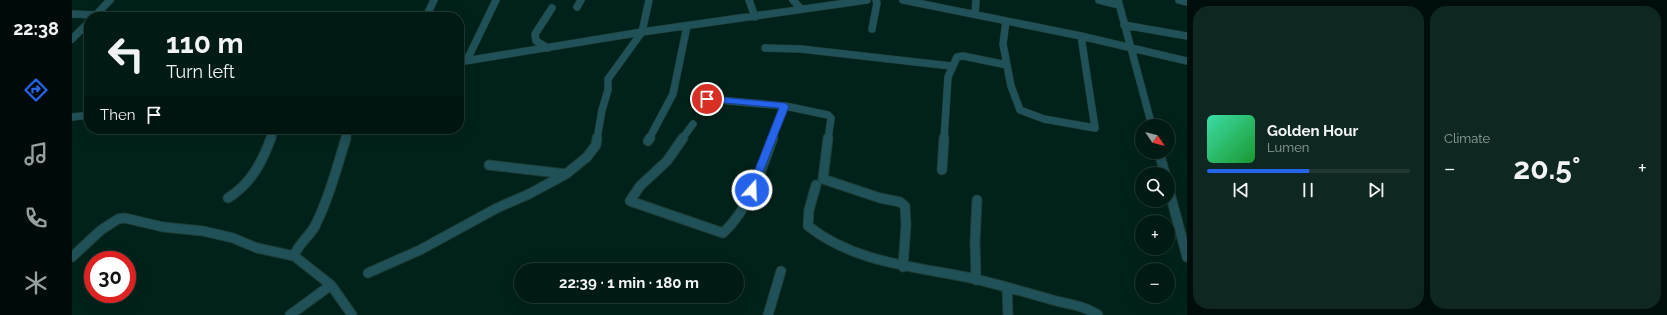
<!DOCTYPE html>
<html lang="en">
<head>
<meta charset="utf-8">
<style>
  :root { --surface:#001a14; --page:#0e2722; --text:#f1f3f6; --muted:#95a1a0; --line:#223834; --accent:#2563eb }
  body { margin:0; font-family:Raleway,sans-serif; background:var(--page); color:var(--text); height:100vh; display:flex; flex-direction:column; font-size:15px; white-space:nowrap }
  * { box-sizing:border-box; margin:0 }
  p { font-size:13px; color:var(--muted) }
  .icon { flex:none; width:22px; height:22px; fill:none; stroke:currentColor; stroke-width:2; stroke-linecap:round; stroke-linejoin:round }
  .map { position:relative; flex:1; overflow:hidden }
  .details { display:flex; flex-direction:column; gap:6px; padding:6px; background:#000e0b; width:480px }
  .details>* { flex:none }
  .hud { position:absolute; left:12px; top:12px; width:380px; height:122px; border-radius:16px; box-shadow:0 4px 16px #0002,0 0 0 1px var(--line); background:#001a14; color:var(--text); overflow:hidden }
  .needle { width:26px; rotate:125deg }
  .tools { position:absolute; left:1063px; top:119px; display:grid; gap:8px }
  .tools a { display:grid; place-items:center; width:40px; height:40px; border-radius:50%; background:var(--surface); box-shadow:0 4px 16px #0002,0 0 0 1px var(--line); font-size:20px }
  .speed { position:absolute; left:12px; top:251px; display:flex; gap:8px; font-size:20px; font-weight:700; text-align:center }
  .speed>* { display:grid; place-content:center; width:52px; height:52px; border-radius:50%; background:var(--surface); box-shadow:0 4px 16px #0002,0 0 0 1px var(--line); line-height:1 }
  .speed .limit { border:6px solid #d22; background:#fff; color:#111 }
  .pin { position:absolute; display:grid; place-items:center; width:34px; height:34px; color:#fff; margin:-17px; border:2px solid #fff; border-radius:50%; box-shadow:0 1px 4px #0007 }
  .me { position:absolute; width:44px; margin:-22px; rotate:20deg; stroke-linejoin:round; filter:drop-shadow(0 0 3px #0008) }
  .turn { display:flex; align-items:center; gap:14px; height:84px; padding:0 16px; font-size:18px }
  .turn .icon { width:52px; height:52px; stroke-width:2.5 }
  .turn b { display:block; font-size:28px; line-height:34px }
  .then { display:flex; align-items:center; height:38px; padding:0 16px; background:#0003; gap:8px; font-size:15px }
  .big { font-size:30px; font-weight:700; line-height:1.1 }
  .details .card { flex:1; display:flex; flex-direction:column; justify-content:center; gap:6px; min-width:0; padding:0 14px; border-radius:16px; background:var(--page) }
  .song { display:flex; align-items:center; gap:12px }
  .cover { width:48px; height:48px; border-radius:6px; background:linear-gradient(135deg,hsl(160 70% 55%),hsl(130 70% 35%)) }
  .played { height:4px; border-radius:2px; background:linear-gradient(90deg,var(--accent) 50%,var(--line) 50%) }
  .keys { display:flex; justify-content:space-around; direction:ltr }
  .heat { display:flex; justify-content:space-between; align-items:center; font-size:22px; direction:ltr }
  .details .tiles { flex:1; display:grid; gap:6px; grid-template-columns:repeat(2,1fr) }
  .trip { position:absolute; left:442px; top:263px; width:230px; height:40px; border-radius:20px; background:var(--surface); box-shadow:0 4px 16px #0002,0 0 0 1px var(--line); font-weight:700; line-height:40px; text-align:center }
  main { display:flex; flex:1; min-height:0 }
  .tab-bar { display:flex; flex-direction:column; width:72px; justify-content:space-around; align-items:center; background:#000a08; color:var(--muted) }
  .tab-bar .icon { width:28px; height:28px }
  .tab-bar .on { color:var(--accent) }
  .tab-bar b { font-size:18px; color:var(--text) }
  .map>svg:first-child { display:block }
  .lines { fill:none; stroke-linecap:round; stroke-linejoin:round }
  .minor-far1-casing { stroke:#1d3d35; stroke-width:8 }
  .minor-casing { stroke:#1d3d35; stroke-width:11 }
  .minor-far1 { stroke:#215158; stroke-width:7 }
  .minor { stroke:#215158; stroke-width:9 }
  .route { fill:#2563eb; stroke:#184099 }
</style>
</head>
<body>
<main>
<nav class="tab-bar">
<b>22:38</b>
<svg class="icon on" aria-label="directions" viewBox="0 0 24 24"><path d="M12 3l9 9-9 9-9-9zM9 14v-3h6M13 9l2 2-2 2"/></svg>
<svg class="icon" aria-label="music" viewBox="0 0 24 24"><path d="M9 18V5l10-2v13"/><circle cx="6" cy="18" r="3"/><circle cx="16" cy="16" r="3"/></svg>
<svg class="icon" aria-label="phone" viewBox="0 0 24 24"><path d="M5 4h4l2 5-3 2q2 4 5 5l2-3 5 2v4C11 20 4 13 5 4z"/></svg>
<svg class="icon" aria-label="climate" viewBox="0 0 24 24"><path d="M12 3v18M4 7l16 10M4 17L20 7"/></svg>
</nav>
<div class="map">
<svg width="1115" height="315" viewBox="0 0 1115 315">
  <rect width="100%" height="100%" fill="#00221a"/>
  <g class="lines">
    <defs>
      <path id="minor-far1" d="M677,0L683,17
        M721,0L729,9
        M831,0L1009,36L1115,61
        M1027,0L1047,5
        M1046,0L1080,126
        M1107,0L1115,2
        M505,7L509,0
        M0,14L24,15
        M903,14L904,0
        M22,17L38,0
        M354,17L362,0
        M934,21L931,44L939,86L948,110L972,119L1023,128L1009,36
        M1052,25L1115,36
        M800,29L805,3L804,0
        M0,39L17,22
        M476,48L464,41L463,34L480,8
        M693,48L729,49L879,66
        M395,60L424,0
        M387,62L570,32L795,0
        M635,99L713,106L756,115L759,118L756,139
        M0,117L17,115
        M199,139L203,129
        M274,139L277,129
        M525,139L530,110L536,90V79L570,32L577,0
        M577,139L601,94L615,26
        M610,139L621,124
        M700,139L713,106
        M872,139L876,77L885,57L891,56L935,65"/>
      <path id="minor" d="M611,138L595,161L568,186L558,201L651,233C677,209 689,171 701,138
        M756,138L751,179L808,198L828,202L833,206L834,225L831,267
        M576,141L578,138
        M1087,152L1093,174
        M417,165L494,174
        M870,170L872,138
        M744,185L737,210L736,226C782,262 838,266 894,277C922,283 949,291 977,299C993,304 1012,305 1026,315
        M1096,186L1115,257
        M156,198C179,184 190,162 199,138
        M222,256C226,244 237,237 243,226C257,198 265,167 274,138
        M0,257L29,230L46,219L53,218L91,227L131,231L161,238L185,248L222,256L259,285L280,315
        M296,273L348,250L425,208L457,194L494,174L515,157L524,145L525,138
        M904,280L903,241L905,200
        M935,288L936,315
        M218,315L259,285
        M696,315L709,271"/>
    </defs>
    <use href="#minor-far1" class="minor-far1-casing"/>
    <use href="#minor" class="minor-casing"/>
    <use href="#minor-far1" class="minor-far1"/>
    <use href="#minor" class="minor"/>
  </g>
  <path class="route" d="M635,96L713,103L717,106L683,192L680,193L675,190L707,108L632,101V97Z"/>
</svg>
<div class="tools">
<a><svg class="needle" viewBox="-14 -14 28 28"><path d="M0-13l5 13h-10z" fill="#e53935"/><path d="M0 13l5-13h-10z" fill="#95a1a0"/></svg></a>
<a><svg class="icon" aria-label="search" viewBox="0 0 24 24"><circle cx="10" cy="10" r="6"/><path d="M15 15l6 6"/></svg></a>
<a>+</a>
<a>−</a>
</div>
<div class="speed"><div class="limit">30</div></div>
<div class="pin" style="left:635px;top:99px;background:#d93025"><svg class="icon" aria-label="arrive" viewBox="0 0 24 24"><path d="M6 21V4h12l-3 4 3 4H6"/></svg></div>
<svg class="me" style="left:680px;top:190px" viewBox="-20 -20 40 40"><circle r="17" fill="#2563eb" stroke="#fff" stroke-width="3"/><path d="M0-11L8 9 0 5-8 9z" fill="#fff"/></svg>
<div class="trip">22:39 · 1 min · 180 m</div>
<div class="hud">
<div class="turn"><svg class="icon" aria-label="left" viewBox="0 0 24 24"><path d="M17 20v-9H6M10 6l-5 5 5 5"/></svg><div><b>110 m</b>Turn left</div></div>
<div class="then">Then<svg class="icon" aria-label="arrive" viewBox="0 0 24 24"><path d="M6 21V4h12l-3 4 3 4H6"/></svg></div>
</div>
</div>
<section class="details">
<div class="tiles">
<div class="card">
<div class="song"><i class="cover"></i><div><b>Golden Hour</b><p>Lumen</p></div></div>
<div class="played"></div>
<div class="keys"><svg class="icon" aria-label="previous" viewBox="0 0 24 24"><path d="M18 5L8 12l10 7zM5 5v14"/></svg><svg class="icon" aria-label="pause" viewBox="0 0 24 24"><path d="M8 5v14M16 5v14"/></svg><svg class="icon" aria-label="next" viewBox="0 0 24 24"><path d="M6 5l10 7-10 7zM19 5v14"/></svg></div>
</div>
<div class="card"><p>Climate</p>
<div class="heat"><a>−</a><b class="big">20.5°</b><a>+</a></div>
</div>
</div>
</section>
</main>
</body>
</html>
